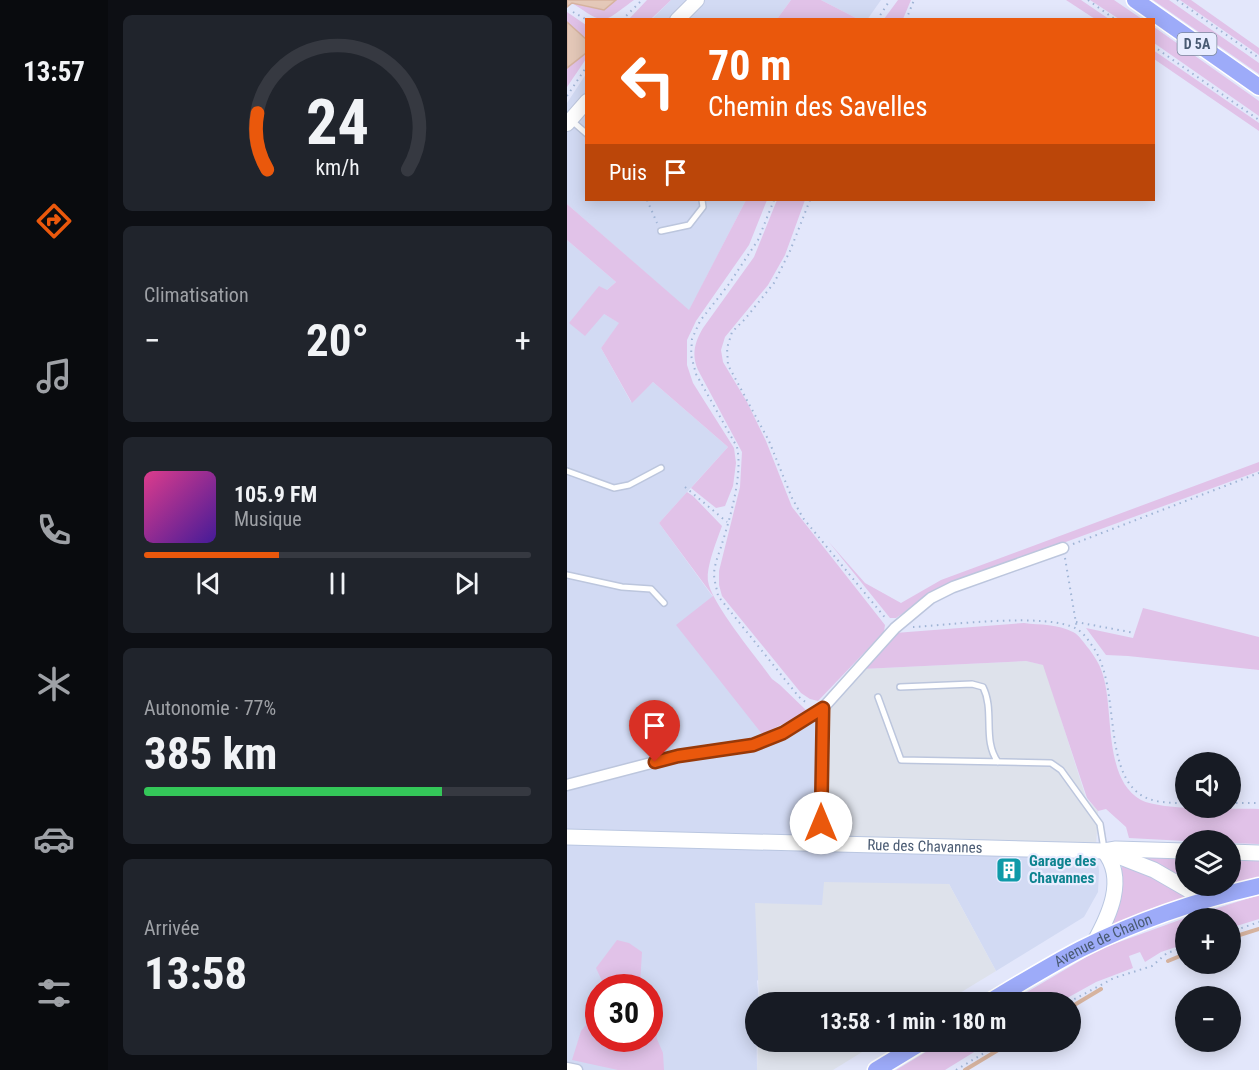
<!DOCTYPE html>
<html lang="fr">
<head>
<meta charset="utf-8">
<style>
  :root { --surface:#171b24; --page:#20242c; --text:#f1f3f6; --muted:#9ea1a6; --line:#363941; --accent:#ea580c }
  body { margin:0; font-family:"Roboto Condensed",sans-serif; background:var(--page); color:var(--text); height:100vh; display:flex; flex-direction:column; font-size:22px; white-space:nowrap }
  * { box-sizing:border-box; margin:0 }
  p { font-size:20px; color:var(--muted) }
  .icon { flex:none; width:33px; height:33px; fill:none; stroke:currentColor; stroke-width:2; stroke-linecap:round; stroke-linejoin:round }
  .map { position:relative; flex:1; overflow:hidden }
  .sheet { display:flex; flex-direction:column; gap:15px; padding:15px; background:#0d0f14; width:459px }
  .sheet>* { flex:none }
  .guide { position:absolute; left:18px; top:18px; width:570px; height:183px; border-radius:0px; box-shadow:0 3px 15px #0003; background:#ea580c; color:#fff; overflow:hidden }
  .tools { position:absolute; left:608px; top:752px; display:grid; gap:12px }
  .tools a { display:grid; place-items:center; width:66px; height:66px; border-radius:50%; background:var(--surface); box-shadow:0 3px 15px #0003; font-size:30px }
  .speed { position:absolute; left:18px; top:974px; display:flex; gap:12px; font-size:30px; font-weight:700; text-align:center }
  .speed>* { display:grid; place-content:center; width:78px; height:78px; border-radius:50%; background:var(--surface); box-shadow:0 3px 15px #0003; line-height:1 }
  .speed .limit { border:9px solid #d22; background:#fff; color:#111 }
  .pin { position:absolute; display:grid; place-items:center; width:51px; height:51px; color:#fff; margin:-62px -26px; border-radius:50% 50% 50% 0; rotate:-45deg; box-shadow:0 0 6px #0007 }
  .pin .icon { rotate:45deg }
  .me { position:absolute; width:66px; margin:-33px; rotate:0deg; stroke-linejoin:round; filter:drop-shadow(0 0 4px #0008) }
  .turn { display:flex; align-items:center; gap:21px; height:126px; padding:0 24px; font-size:27px }
  .turn .icon { width:78px; height:78px; stroke-width:2.5 }
  .turn b { display:block; font-size:42px; line-height:51px }
  .then { display:flex; align-items:center; height:57px; padding:0 24px; background:#0003; gap:12px; font-size:22px }
  .big { font-size:45px; font-weight:700; line-height:1.1 }
  .sheet .tile { flex:1; display:flex; flex-direction:column; justify-content:center; gap:9px; min-width:0; padding:0 21px; border-radius:9px; background:var(--page) }
  .sheet .dial { align-items:center; gap:0 }
  .dial svg { height:156px; overflow:visible; fill:none; stroke:var(--line); stroke-width:7; stroke-linecap:round; text-anchor:middle }
  .dial text { fill:var(--text); stroke:none }
  .song { display:flex; align-items:center; gap:18px }
  .cover { width:72px; height:72px; border-radius:9px; background:linear-gradient(135deg,hsl(330 70% 55%),hsl(260 70% 35%)) }
  .played { height:6px; border-radius:3px; background:linear-gradient(90deg,var(--accent) 35%,var(--line) 35%) }
  .keys { display:flex; justify-content:space-around; direction:ltr }
  .heat { display:flex; justify-content:space-between; align-items:center; font-size:33px; direction:ltr }
  .charge { height:9px; border-radius:4px; background:linear-gradient(90deg,#34c759 77%,var(--line) 0) }
  .trip { position:absolute; left:178px; top:992px; width:336px; height:60px; border-radius:30px; background:var(--surface); box-shadow:0 3px 15px #0003; font-weight:700; line-height:60px; text-align:center }
  main { display:flex; flex:1; min-height:0 }
  .tab-bar { display:flex; flex-direction:column; width:108px; justify-content:space-around; align-items:center; background:#090b0e; color:var(--muted) }
  .tab-bar .icon { width:42px; height:42px }
  .tab-bar .selected { color:var(--accent) }
  .tab-bar b { font-size:27px; color:var(--text) }
  .map>svg:first-child { display:block }
  .residential { fill:#d2daf3; fill-rule:evenodd }
  .industrial { fill:#dee2eb }
  .green { fill:#e1c2e8 }
  .water { fill:#e4c8b8; stroke:#d6b39f; stroke-width:1.5 }
  .lines { fill:none; stroke-linecap:round; stroke-linejoin:round }
  .stream { stroke:#d6b39f; stroke-width:4 }
  .service-casing { stroke:#bcc6dd; stroke-width:8 }
  .minor-casing { stroke:#bcc6dd; stroke-width:13 }
  .tertiary-casing { stroke:#bcc6dd; stroke-width:16 }
  .secondary-casing { stroke:#bac7e1; stroke-width:17 }
  .primary-casing { stroke:#fff; stroke-width:19 }
  .path { stroke:#9fb4d5; stroke-width:2; stroke-dasharray:1.5 4.5; stroke-linecap:butt }
  .service { stroke:#fff; stroke-width:5 }
  .minor { stroke:#fff; stroke-width:10 }
  .tertiary { stroke:#fff; stroke-width:14 }
  .secondary { stroke:#fff; stroke-width:15 }
  .primary { stroke:#9dabf9; stroke-width:16 }
  .route-casing { stroke:#983908; stroke-width:15 }
  .route { stroke:#ea580c; stroke-width:10 }
  .labels { text-anchor:middle; dominant-baseline:central; stroke-width:4.5; stroke-linejoin:round; paint-order:stroke }
  .shield { fill:#e9edff; stroke:#7a879d; stroke-width:1.5 }
  .shield-label { font-size:14px; font-weight:bold; fill:#4a5b73 }
  .street-label { font-size:15px; fill:#4a5b73; stroke:#e9edff }
  .culture-label { font-size:15px; font-weight:bold; fill:#0d838f; stroke:#e9edff; text-anchor:start }
</style>
</head>
<body>
<main>
<nav class="tab-bar">
<b>13:57</b>
<svg class="icon selected" aria-label="directions" viewBox="0 0 24 24"><path d="M12 3l9 9-9 9-9-9zM9 14v-3h6M13 9l2 2-2 2"/></svg>
<svg class="icon" aria-label="music" viewBox="0 0 24 24"><path d="M9 18V5l10-2v13"/><circle cx="6" cy="18" r="3"/><circle cx="16" cy="16" r="3"/></svg>
<svg class="icon" aria-label="phone" viewBox="0 0 24 24"><path d="M5 4h4l2 5-3 2q2 4 5 5l2-3 5 2v4C11 20 4 13 5 4z"/></svg>
<svg class="icon" aria-label="climate" viewBox="0 0 24 24"><path d="M12 3v18M4 7l16 10M4 17L20 7"/></svg>
<svg class="icon" aria-label="car" viewBox="0 0 24 24"><path d="M5 17H2v-5l4-1 3-4h7l3 4 3 1v5h-3M9 17h6M6 11h13"/><circle cx="7" cy="17" r="2"/><circle cx="17" cy="17" r="2"/></svg>
<svg class="icon" aria-label="filters" viewBox="0 0 24 24"><path d="M4 7h16M4 17h16"/><circle cx="9" cy="7" r="2"/><circle cx="15" cy="17" r="2"/></svg>
</nav>
<section class="sheet">
<div class="tile dial"><svg viewBox="0 0 100 80">
<path d="M14 69A42 42 0 1 1 86 69"/>
<path d="M14 69A42 42 0 0 1 9 40" stroke="#ea580c"/>
<text x="50" y="56" font-size="32" font-weight="700">24</text>
<text x="50" y="72" font-size="11">km/h</text>
</svg></div>
<div class="tile"><p>Climatisation</p>
<div class="heat"><a>−</a><b class="big">20°</b><a>+</a></div>
</div>
<div class="tile">
<div class="song"><i class="cover"></i><div><b>105.9 FM</b><p>Musique</p></div></div>
<div class="played"></div>
<div class="keys"><svg class="icon" aria-label="previous" viewBox="0 0 24 24"><path d="M18 5L8 12l10 7zM5 5v14"/></svg><svg class="icon" aria-label="pause" viewBox="0 0 24 24"><path d="M8 5v14M16 5v14"/></svg><svg class="icon" aria-label="next" viewBox="0 0 24 24"><path d="M6 5l10 7-10 7zM19 5v14"/></svg></div>
</div>
<div class="tile"><p>Autonomie · 77%</p><b class="big">385 km</b><div class="charge"></div></div>
<div class="tile"><p>Arrivée</p><b class="big">13:58</b></div>
</section>
<div class="map">
<svg width="692" height="1070" viewBox="0 0 692 1070">
  <rect width="100%" height="100%" fill="#e3e7fb"/>
  <path class="residential" d="M104,0H224L210,19L84,20Z
    M254,0H314L300,20L291,19Z
    M19,74L20,200H179L122,311L0,204V103Z
    M0,240L49,282L40,290L37,314L53,323L34,348L64,402L86,382L161,447L92,523L146,597L195,734L213,727L241,712L529,847L532,871L531,892L517,917L429,971L382,884L255,905L190,981L192,1002H189L190,1070H0ZM32,987H82V1038H32Z"/>
  <path class="industrial" d="M459,661L477,665L519,798L531,811L529,847L257,840L259,710L295,669Z
    M257,882L382,884L429,971L378,1002H192L188,903L255,905Z
    M191,1041H313L266,1070H190Z"/>
  <path class="green" d="M49,0H67C34,24 40,26 5,3L37,10Z
    M80,0H104L84,19H62Z
    M224,0H254L291,19H210Z
    M331,0H344L336,19H317Z
    M499,0H514L542,19H528Z
    M523,0H547L575,19H552Z
    M586,0H602L692,63V74Z
    M613,0H624L692,48V55Z
    M0,12L19,25V40L0,22Z
    M587,27L692,101V116L587,43Z
    M586,50L692,123V131L587,59Z
    M19,53V59L0,87V68Z
    M179,200H200L182,245L129,321L120,340V365L126,383L167,448L169,463L166,486L158,506L149,508L124,488L161,447L86,382L65,403L34,348L52,323L37,314L18,336L2,323L32,286L40,290L49,282L0,240V204L122,310Z
    M210,200H238L218,255L201,285L158,337L154,350L156,362L180,402L199,441L225,507L318,625L317,632L251,701L243,699L234,693L155,596L152,585V571L173,487L175,452L131,370C124,354 128,342 136,328L187,257Z
    M692,462V471L373,588L329,618H323L261,541L298,583L334,603L374,580Z
    M120,492L126,496L155,526C150,540 139,567 141,581C144,603 190,658 205,679L213,685L241,712L195,734L109,625L146,596L92,523Z
    M576,608L692,637V670L561,656L539,655L519,628L566,638Z
    M457,623C473,625 491,624 506,632C512,635 517,643 522,649C527,656 532,663 535,672C548,709 535,778 574,800C596,811 665,808 692,809V844L663,843V840L618,841L562,838L559,827L539,809L531,811L520,798L476,665L459,661L295,669L328,633Z
    M572,854L618,855V883L571,859Z
    M663,856L692,857V878L634,894L621,885H663Z
    M564,865L616,894L617,898L544,928L553,891L555,867Z
    M692,895V919L663,928V918H619Z
    M618,918V944L594,952L578,962L573,952L562,956L566,968L529,982L493,1002H443L533,949Z
    M50,940L62,943L75,952L73,985L75,987H38L29,968Z
    M83,999L90,1039L96,1053L97,1070H51L5,1060L14,1031L31,1010L32,1038H82Z
    M377,1041H425L378,1070H329Z"/>
  <path class="water" d="M0,0H49L37,10L5,3L0,7Z
    M0,22L20,40L19,53L0,68Z"/>
  <g class="lines">
    <path class="stream" d="M663,938L692,929
      M601,961L618,954
      M504,1007L534,989
      M398,1070L446,1041"/>
    <defs>
      <path id="service" d="M5,121L20,134
        M94,231L122,225L136,207L135,200
        M0,471L47,488L62,485L94,468
        M0,575L55,587L84,589L97,603
        M333,687L405,684L416,687C428,711 415,740 431,762
        M311,697L334,760L484,763L494,770L533,824L537,849"/>
      <path id="minor" d="M0,785L111,756L186,745L216,733L256,708L328,628L364,598L386,587L496,548
        M254,844L256,708
        M0,1068L10,1070"/>
      <path id="tertiary" d="M110,20L130,0
        M0,124L20,101"/>
      <g id="secondary">
        <path id="s1" d="M0,837L537,851L549,849L618,851"/>
        <path d="M663,852L692,853"/>
        <path d="M546,854L587,870L639,900"/>
        <path d="M527,943C542,916 560,879 537,851"/>
      </g>
      <g id="primary">
        <path d="M568,0L692,87"/>
        <path id="s2" d="M422,1002C452,984 483,965 514,949C570,921 631,900 692,886"/>
        <path d="M309,1070L357,1041"/>
      </g>
    </defs>
    <use href="#service" class="service-casing"/>
    <use href="#minor" class="minor-casing"/>
    <use href="#tertiary" class="tertiary-casing"/>
    <use href="#secondary" class="secondary-casing"/>
    <use href="#primary" class="primary-casing"/>
    <path class="path" d="M521,0L549,20
      M610,0L692,58
      M6,12L20,20
      M55,20L75,0
      M310,20L323,0
      M339,20L347,0
      M586,46L692,120
      M0,96L20,66
      M80,200L90,223
      M207,200L191,240L162,284L133,321L125,339L124,355L129,374L170,447C176,475 163,518 154,547C151,556 148,563 147,573C147,581 150,589 151,596L232,697L241,704
      M243,200L223,251L207,283L178,319L165,332L160,348L161,365L202,441L225,498L236,518L320,620
      M118,487L160,522
      M506,544L692,473
      M498,558L510,629
      M509,622L568,633
      M346,627C383,625 480,612 510,629C518,634 523,643 528,650C552,689 537,764 570,792C582,803 603,803 618,803
      M663,803H692
      M663,932L692,922
      M502,1002L547,978L585,966L600,953L618,947
      M389,1070L437,1041"/>
    <use href="#service" class="service"/>
    <use href="#minor" class="minor"/>
    <use href="#tertiary" class="tertiary"/>
    <use href="#secondary" class="secondary"/>
    <use href="#primary" class="primary"/>
  </g>
  <g class="lines">
    <defs>
      <path id="route" d="M88,762L111,756L186,745L216,733L256,708L254,823"/>
    </defs>
    <use href="#route" class="route-casing"/>
    <use href="#route" class="route"/>
  </g>
  <defs>
    <symbol id="building-square" viewBox="-11 -11 22 22"><rect x="-9" y="-9" width="18" height="18" rx="4" fill="#0f9aa8" stroke="#e9edff"/><path d="M-4-6H4V6H1V3H-1V6H-4ZM-2.5-4.3h1.7v1.8h-1.7ZM.8-4.3h1.7v1.8H.8ZM-2.5-1h1.7V.8h-1.7ZM.8-1h1.7V.8H.8Z" fill="#fff"/></symbol>
  </defs>
  <g fill-rule="evenodd">
    <use href="#building-square" x="427" y="855" width="30" height="30"/>
  </g>
  <g class="labels">
    <rect class="shield" x="610.5" y="33" width="39" height="22" rx="4.5"/>
    <g class="shield-label">
      <text x="630" y="44">D 5A</text>
    </g>
    <g class="street-label">
      <text stroke="none"><textPath href="#s1" startOffset="358">Rue des Chavannes</textPath></text>
      <text stroke="none"><textPath href="#s2" startOffset="130">Avenue de Chalon</textPath></text>
    </g>
    <g class="culture-label">
      <text x="462" y="861">Garage des<tspan x="462" dy="17">Chavannes</tspan></text>
    </g>
  </g>
</svg>
<div class="tools">
<a><svg class="icon" aria-label="sound" viewBox="0 0 24 24"><path d="M4 9h4l5-4v14l-5-4H4zM17 9q2 3 0 6"/></svg></a>
<a><svg class="icon" aria-label="layers" viewBox="0 0 24 24"><path d="M12 4l9 5-9 5-9-5zM3 14l9 5 9-5"/></svg></a>
<a>+</a>
<a>−</a>
</div>
<div class="speed"><div class="limit">30</div></div>
<div class="pin" style="left:88px;top:762px;background:#d93025"><svg class="icon" aria-label="arrive" viewBox="0 0 24 24"><path d="M6 21V4h12l-3 4 3 4H6"/></svg></div>
<svg class="me" style="left:254px;top:823px" viewBox="-20 -20 40 40"><circle r="19" fill="#fff"/><path d="M0-13L10 11 0 6-10 11z" fill="#ea580c"/></svg>
<div class="trip">13:58 · 1 min · 180 m</div>
<div class="guide">
<div class="turn"><svg class="icon" aria-label="left" viewBox="0 0 24 24"><path d="M17 20v-9H6M10 6l-5 5 5 5"/></svg><div><b>70 m</b>Chemin des Savelles</div></div>
<div class="then">Puis<svg class="icon" aria-label="arrive" viewBox="0 0 24 24"><path d="M6 21V4h12l-3 4 3 4H6"/></svg></div>
</div>
</div>
</main>
</body>
</html>
